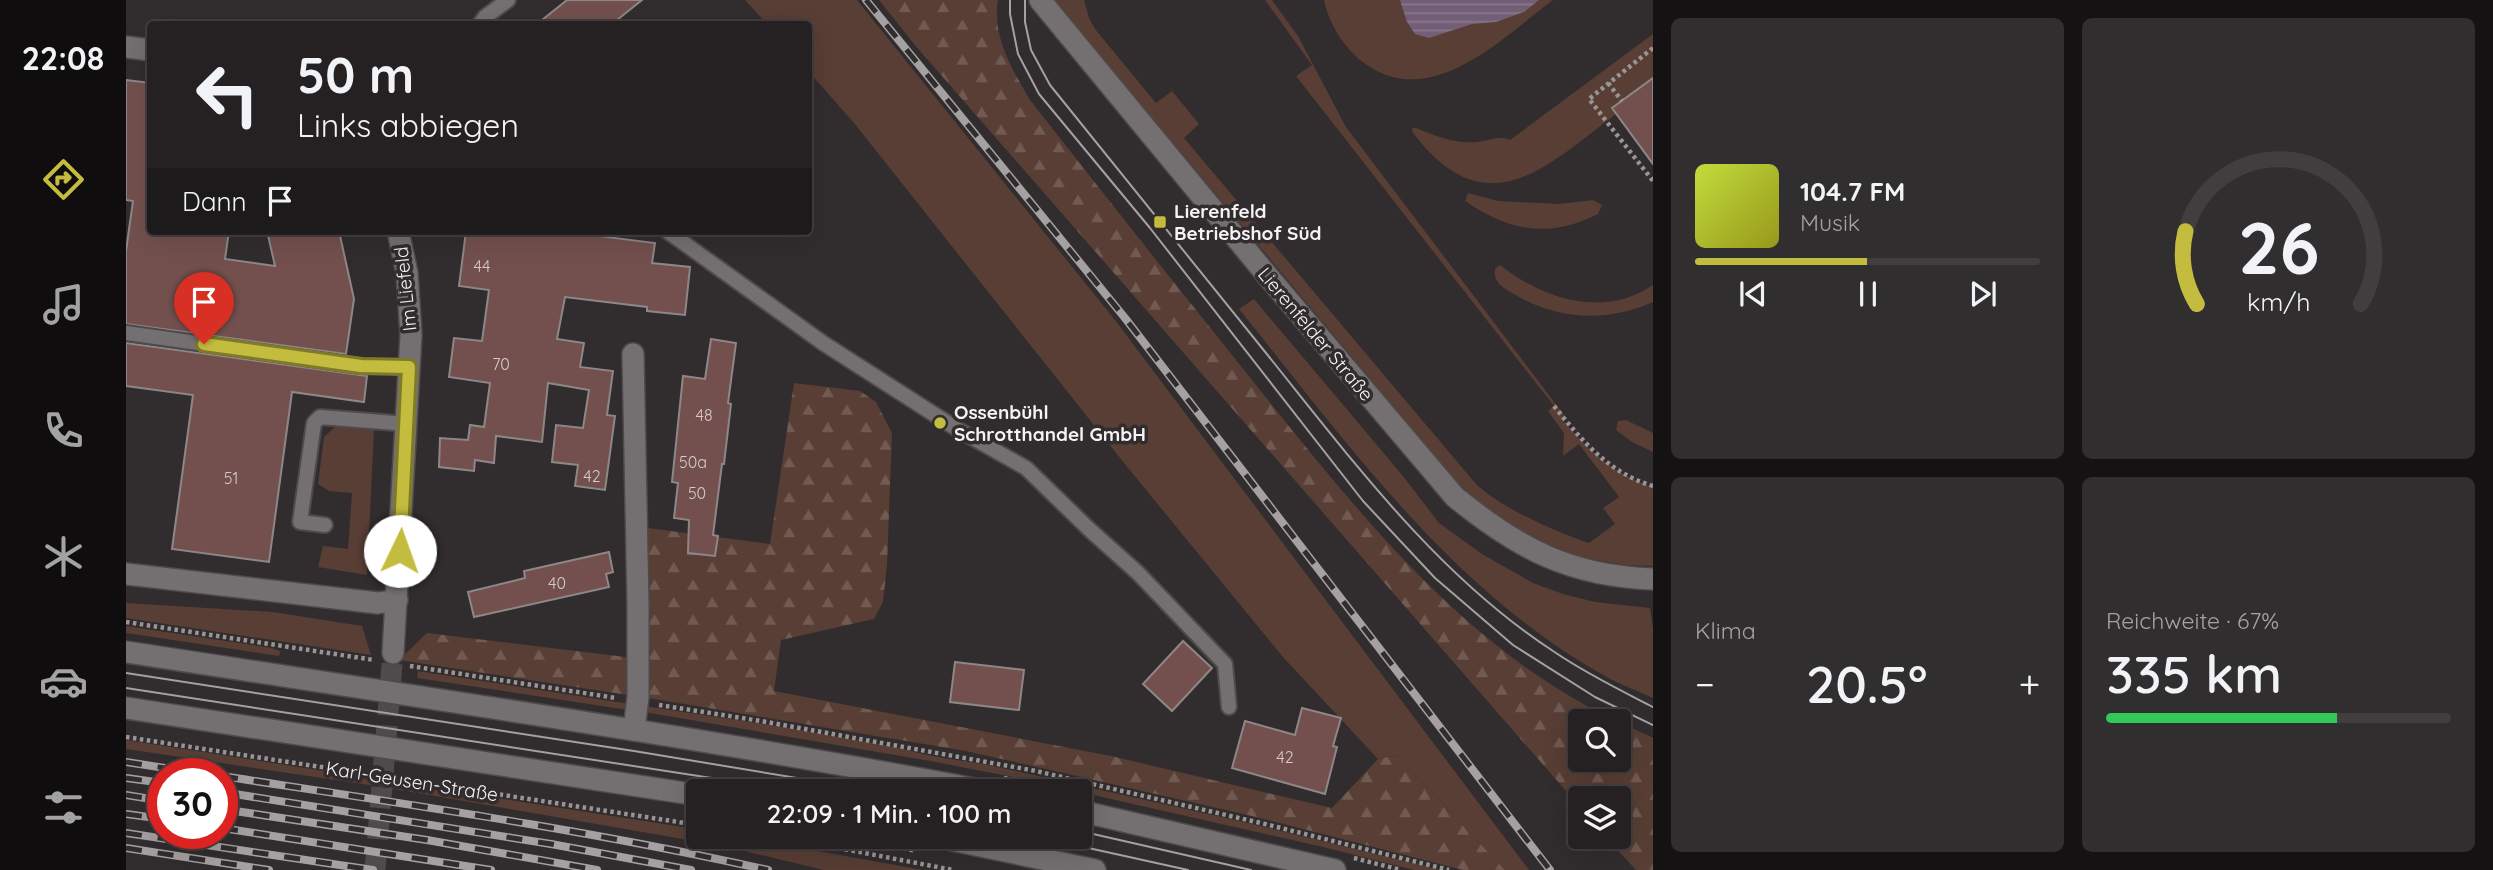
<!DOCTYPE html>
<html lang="de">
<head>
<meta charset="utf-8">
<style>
  :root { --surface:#252122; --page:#312e2f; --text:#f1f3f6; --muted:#a3a3a5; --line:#423e40; --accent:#c4bc3e }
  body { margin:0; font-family:Quicksand,sans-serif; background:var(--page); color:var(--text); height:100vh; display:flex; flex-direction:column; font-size:26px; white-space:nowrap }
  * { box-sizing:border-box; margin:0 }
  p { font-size:23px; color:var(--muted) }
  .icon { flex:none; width:38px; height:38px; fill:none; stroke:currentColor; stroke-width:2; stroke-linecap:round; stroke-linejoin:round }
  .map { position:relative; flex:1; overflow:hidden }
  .details { display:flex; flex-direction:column; gap:18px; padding:18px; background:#141213; width:840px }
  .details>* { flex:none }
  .banner { position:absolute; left:21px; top:21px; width:665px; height:214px; border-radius:7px; box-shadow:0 7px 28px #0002,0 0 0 2px var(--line); background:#252122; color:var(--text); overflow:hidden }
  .buttons { position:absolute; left:1442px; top:709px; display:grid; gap:14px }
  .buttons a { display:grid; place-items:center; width:63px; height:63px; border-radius:7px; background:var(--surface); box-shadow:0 7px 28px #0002,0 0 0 2px var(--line); font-size:35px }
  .speed { position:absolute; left:21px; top:758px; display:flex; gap:14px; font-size:35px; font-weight:700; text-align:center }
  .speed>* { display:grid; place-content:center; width:91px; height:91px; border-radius:50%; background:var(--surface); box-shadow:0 7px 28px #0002,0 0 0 2px var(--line); line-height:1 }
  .speed .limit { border:10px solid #d22; background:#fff; color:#111 }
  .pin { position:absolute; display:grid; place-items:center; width:60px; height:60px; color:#fff; margin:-72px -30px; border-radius:50% 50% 50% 0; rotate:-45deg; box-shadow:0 0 7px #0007 }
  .pin .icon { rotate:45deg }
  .me { position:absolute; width:77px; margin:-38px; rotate:3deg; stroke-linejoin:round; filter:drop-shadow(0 0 5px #0008) }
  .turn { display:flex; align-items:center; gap:24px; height:147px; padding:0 35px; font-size:32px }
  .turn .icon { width:91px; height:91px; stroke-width:2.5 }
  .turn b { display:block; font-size:49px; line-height:60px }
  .then { display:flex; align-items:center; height:66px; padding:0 35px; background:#0003; gap:14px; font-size:26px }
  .big { font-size:52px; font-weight:600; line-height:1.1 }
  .details .tile { flex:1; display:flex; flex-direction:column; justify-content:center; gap:10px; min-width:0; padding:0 24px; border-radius:10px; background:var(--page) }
  .details .dial { align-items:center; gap:0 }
  .dial svg { height:182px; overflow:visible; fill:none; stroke:var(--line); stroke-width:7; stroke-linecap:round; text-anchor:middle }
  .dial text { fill:var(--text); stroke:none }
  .song { display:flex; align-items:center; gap:21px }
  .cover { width:84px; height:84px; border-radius:10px; background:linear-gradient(135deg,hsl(70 70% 55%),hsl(60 70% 35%)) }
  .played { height:7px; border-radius:4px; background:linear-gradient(90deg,var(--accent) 50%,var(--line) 50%) }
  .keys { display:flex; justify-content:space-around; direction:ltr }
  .heat { display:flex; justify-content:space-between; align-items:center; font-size:38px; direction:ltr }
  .charge { height:10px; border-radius:5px; background:linear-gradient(90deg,#34c759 67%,var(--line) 0) }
  .details .tiles { flex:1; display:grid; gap:18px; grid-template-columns:repeat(2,1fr) }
  .trip { position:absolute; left:560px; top:779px; width:406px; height:70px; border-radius:7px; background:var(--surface); box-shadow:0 7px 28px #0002,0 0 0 2px var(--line); font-weight:600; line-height:70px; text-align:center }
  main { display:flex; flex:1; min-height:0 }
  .tab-bar { display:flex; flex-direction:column; width:126px; justify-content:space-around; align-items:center; background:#0f0d0e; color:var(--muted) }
  .tab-bar .icon { width:49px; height:49px }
  .tab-bar .selected { color:var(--accent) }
  .tab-bar b { font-size:32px; color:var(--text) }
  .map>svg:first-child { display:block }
  .grass { fill:#583e34 }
  .forest { fill:url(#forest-firs) }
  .water { fill:url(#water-rules) }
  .building { fill:#73504e; stroke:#8d8787; stroke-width:2 }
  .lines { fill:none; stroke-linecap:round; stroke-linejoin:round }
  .street-tunnel { stroke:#4f4a4b; stroke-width:21; stroke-dasharray:21 10; stroke-linecap:butt }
  .lane-casing { stroke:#4e4a4b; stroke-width:18 }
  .street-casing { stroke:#4e4a4b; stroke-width:24 }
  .secondary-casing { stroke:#4e4a4b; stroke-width:24 }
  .path { stroke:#999596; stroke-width:4.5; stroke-dasharray:3.5 3.5; stroke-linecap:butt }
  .lane { stroke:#746f70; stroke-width:14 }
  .street { stroke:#746f70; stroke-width:21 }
  .secondary { stroke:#746f70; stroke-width:21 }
  .tram { stroke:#a5a0a1; stroke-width:2 }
  .rail-casing { stroke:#a5a0a1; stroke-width:8 }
  .rail { stroke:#312c2d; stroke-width:5; stroke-dasharray:16; stroke-linecap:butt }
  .route-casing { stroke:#7f7a28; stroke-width:18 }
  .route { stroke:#c4bc3e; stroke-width:12 }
  .poi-dot { fill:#c4bc3e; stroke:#312c2d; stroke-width:2.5 }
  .labels { text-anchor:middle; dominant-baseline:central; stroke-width:7; stroke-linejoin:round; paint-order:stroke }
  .number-label { font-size:16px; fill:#d6caca }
  .poi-label { font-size:19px; font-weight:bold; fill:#f7f3f4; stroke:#312c2d; text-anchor:start }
  .street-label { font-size:19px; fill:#f7f3f4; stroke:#312c2d }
</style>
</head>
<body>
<main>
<nav class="tab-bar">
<b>22:08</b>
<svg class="icon selected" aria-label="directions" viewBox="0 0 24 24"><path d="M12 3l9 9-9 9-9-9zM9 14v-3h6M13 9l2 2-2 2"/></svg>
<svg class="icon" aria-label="music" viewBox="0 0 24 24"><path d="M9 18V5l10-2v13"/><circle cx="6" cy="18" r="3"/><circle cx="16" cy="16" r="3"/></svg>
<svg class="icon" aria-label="phone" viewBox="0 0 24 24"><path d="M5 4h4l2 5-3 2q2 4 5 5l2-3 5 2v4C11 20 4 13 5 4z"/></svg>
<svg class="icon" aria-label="climate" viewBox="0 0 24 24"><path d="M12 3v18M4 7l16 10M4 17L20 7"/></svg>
<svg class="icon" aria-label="car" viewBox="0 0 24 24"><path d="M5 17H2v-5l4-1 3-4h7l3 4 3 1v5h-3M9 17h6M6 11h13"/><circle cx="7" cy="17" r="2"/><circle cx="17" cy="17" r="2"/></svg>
<svg class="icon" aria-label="filters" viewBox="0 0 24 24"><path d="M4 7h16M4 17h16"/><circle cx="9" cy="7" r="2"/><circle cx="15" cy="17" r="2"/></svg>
</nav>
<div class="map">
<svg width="1527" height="870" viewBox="0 0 1527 870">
  <defs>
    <pattern id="forest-firs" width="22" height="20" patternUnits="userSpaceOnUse" patternTransform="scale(1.75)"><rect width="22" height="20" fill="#583e34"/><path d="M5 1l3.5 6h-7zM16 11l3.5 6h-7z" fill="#715a52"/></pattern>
    <pattern id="water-rules" width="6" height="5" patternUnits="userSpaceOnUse" patternTransform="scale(1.75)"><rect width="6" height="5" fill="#735e77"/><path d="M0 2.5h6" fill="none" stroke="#88768b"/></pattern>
  </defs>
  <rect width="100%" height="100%" fill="#312c2d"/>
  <path class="grass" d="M619,0H731L989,320L1403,870H1379L1271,755L1252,759L1156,656L998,463L728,123L683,72L682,24H641Z
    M927,0H958L963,18L969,29L1030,103L1046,91L1073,124L1058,138L1350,484C1375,508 1430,532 1463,543L1489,524L1477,508L1493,497L1453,444L1437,456L1438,433L1422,411L1428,406L1170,76L1186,65L1139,0H1146L1172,36L1220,127L1438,415L1436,419C1462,450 1487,474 1527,487V566L1500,565L1456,558L1418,543L1361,511L1331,482Z
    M1198,0H1427C1375,39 1305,112 1238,63C1218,48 1203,24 1198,0Z
    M1527,34V78L1486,108L1490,114C1418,169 1360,228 1287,133L1286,128H1290C1310,136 1329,144 1351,142C1362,141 1373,135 1384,140Z
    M1342,193L1372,201L1433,204L1467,200L1476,205L1472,214C1423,239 1382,231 1339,201Z
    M1374,265C1417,299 1477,319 1527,285V302C1480,323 1430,320 1386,293C1376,287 1367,282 1369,269Z
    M1128,299L1277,476L1313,523L1356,554L1407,583L1437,594L1469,602L1524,608L1527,628V698C1511,690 1494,685 1479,676C1325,590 1221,443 1113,309Z
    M1500,420L1527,433V452L1506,442L1490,430L1492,421Z
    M209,427L248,430L241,575L192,567L197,546L222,549L226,493L203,491L192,484L198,437Z
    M0,603L147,612L236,626L245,655L0,618Z
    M0,626L146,648L154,651L153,656L0,633Z
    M292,671L504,704L502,710L291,678Z
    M518,706L645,725L768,747L806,756L863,765L1118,822L1314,870H1288L1197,847L892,778L804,761L518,712Z
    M0,740L557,827L572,829V836L614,837L797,870H698L597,846L257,787L0,749Z"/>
  <path class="forest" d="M753,0H872C866,37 886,69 904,100C976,192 1049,284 1122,375C1228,507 1334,646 1490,721H1454V760H1493V722L1527,738V870H1510L1480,837L1493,836V798H1454V807L788,44Z
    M668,383L734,391L750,402L766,433L761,565L757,602L748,619L655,640L648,691L985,756L1206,808L1252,759L1271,755L1379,870H1337L1126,816L840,751L522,698L273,660L301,633L516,659L522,528L644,544Z"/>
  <path class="water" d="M1274,0H1413L1398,12L1370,22L1346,24L1303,38L1289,34L1281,22Z"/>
  <path class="building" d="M441,0H516L486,24H411Z
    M1527,78V164L1486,108Z
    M0,80L24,83V231H103L99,259L149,266L141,231H213L228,299L220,354L0,324V251L7,201L0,200Z
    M340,231H433L529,243L526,263L564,267L559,315L521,311V307L439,297L431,339L458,343L454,367L487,371L481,415L489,416L479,490L449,486L452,465L426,462L430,425L457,428L463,390L422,383L416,442L370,436L368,463L349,460L348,471L313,467L314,438L342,440L344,425L358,427L364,383L323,377L328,338L356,341L363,290L333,286Z
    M585,339L610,343L602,403L605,404L598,464H596L587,535L592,536L589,556L562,553L563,520L548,518L552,483L546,482L557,376L579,379Z
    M0,343L241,376L238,402L166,392L143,562L46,549L67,395L0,386Z
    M483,552L487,572L480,574L483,587L348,617L342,592L399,578L398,571Z
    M1057,641L1086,668L1046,711L1017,684Z
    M829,662L898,670L893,710L824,702Z
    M1176,708L1215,718L1207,746L1211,747L1199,794L1106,768L1119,721L1169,735Z"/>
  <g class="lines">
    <path class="street-tunnel" d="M249,870L267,653"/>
    <defs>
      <path id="lane" d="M354,24L359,17L382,0
        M541,231L697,343L831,429L900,468L964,530L1012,573L1099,664L1103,707
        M0,333L235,366L283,367
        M199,525L174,522L188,423L194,417L281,424"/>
      <path id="street" d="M914,0L1145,280L1329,497C1393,549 1444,576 1527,579
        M0,47L24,50
        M507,354L512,604V697L508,730
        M0,574L252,603L271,600
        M267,653L285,335L281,273L272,231"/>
      <path id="secondary" d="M0,652C287,696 574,737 860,791
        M0,708L572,795
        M954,811L1209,870
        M807,836L969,870"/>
    </defs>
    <use href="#lane" class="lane-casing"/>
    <use href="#street" class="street-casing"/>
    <use href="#secondary" class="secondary-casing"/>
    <path class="path" d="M1527,48L1463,99L1527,181
      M1482,83L1496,101
      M1428,406C1456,441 1483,473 1527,486
      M0,622L248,660
      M284,666L490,698
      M533,705L635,721L910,771L1139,824L1323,870
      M0,737L572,825
      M878,778L939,791
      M650,836L827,870
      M715,836L790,851
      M1228,858L1275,870"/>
    <use href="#lane" class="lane"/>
    <use href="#street" class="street"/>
    <use href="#secondary" class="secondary"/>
    <path class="tram" d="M884,0V14L892,54L913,94L1024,228L1237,501L1309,578L1387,645L1469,697L1527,725
      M899,0V22L905,50L924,85C996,175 1068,264 1140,353C1227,461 1312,577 1430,653C1461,674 1494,690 1527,707
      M0,673L508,751L750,791
      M0,688L670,791
      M954,831L1125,870
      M908,836L1062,870"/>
    <defs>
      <path id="rail" d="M740,0L999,318L1424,870
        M0,762L78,774
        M96,776C279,804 462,830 642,870
        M0,778L37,783
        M96,792L425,844L565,870
        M0,795L37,801
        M96,809L301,840L471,870
        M0,814L37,819
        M96,828L365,870
        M0,833L247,870
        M0,848L143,870"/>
    </defs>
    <use href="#rail" class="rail-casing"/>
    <use href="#rail" class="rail"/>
  </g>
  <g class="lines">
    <defs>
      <path id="route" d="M78,344L235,366L283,367L274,551"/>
    </defs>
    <use href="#route" class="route-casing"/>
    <use href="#route" class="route"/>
  </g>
  <g class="poi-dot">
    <rect x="1027" y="215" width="14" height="14" rx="3.5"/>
    <circle cx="814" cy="423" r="7"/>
  </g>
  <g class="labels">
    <g class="number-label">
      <text x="356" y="266">44</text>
      <text x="375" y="364">70</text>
      <text x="578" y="415">48</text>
      <text x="567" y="462">50a</text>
      <text x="466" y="476">42</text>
      <text x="105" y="478">51</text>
      <text x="571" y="493">50</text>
      <text x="431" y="583">40</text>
      <text x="1159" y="757">42</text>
    </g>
    <g class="poi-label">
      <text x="1048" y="211">Lierenfeld<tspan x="1048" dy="22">Betriebshof Süd</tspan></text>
      <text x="828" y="412">Ossenbühl<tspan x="828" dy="22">Schrotthandel GmbH</tspan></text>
    </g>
    <g class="street-label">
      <text transform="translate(279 289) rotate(-96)">Im Liefeld</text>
      <text transform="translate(1190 334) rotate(50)">Lierenfelder Straße</text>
      <text transform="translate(286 781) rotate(9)">Karl-Geusen-Straße</text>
    </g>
  </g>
</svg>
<div class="buttons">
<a><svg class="icon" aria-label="search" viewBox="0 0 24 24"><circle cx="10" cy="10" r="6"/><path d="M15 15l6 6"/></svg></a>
<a><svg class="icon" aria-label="layers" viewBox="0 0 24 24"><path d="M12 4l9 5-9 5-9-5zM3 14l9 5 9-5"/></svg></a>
</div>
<div class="speed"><div class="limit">30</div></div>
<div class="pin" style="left:78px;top:344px;background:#d93025"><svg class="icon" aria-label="arrive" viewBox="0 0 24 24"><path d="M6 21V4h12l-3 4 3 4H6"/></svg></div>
<svg class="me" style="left:274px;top:551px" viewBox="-20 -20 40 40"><circle r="19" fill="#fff"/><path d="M0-13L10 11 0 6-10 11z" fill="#c4bc3e"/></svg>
<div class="trip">22:09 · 1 Min. · 100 m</div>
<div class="banner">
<div class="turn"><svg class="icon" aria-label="left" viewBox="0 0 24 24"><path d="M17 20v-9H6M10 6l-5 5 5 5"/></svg><div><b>50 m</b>Links abbiegen</div></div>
<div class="then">Dann<svg class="icon" aria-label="arrive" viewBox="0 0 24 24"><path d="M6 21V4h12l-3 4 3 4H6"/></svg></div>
</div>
</div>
<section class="details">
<div class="tiles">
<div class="tile">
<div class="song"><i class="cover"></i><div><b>104.7 FM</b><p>Musik</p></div></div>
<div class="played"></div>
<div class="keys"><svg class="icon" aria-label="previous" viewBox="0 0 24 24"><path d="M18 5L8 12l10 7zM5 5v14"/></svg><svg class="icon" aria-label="pause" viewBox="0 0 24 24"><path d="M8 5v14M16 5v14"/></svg><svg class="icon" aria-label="next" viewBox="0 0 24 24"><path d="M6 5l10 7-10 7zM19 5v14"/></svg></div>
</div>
<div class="tile dial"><svg viewBox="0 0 100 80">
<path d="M14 69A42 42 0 1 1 86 69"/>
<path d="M14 69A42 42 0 0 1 9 37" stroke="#c4bc3e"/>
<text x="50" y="56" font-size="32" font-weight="700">26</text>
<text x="50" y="72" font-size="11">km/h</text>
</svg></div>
<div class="tile"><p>Klima</p>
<div class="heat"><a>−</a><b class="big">20.5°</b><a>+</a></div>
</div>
<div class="tile"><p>Reichweite · 67%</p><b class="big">335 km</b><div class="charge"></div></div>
</div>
</section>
</main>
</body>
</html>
